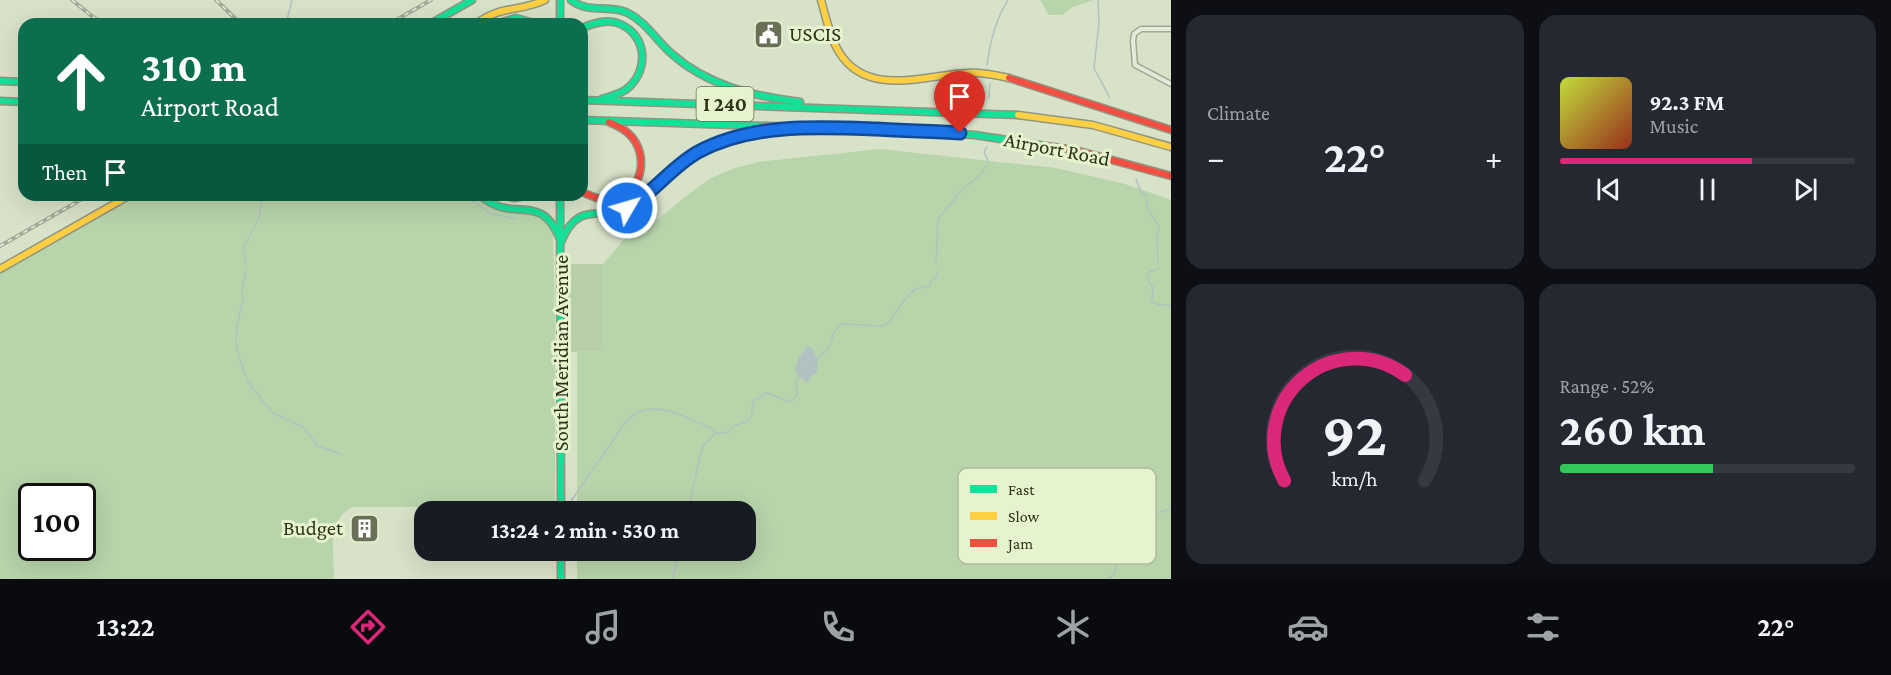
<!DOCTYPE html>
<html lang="en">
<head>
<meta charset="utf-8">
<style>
  :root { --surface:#171b24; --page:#242831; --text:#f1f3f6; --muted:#9ea1a6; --line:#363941; --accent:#db2777 }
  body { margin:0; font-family:"Crimson Pro",serif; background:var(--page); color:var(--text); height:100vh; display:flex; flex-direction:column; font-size:22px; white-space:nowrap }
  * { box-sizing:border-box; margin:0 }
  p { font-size:20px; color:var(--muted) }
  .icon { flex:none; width:33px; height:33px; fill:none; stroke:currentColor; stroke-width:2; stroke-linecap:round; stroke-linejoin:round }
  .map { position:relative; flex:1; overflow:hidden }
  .details { display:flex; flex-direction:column; gap:15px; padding:15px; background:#0d0f14; width:720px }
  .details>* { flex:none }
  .top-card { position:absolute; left:18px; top:18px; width:570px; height:183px; border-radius:18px; box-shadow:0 6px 24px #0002; background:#0b6e4f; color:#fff; overflow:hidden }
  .speed { position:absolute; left:18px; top:483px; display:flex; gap:12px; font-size:30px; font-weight:700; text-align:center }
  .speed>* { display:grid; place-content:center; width:78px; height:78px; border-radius:50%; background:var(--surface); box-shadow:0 6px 24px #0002; line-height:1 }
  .speed .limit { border:3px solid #111; border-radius:9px; background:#fff; color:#111 }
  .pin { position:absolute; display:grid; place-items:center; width:51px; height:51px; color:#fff; margin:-62px -26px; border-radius:50% 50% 50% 0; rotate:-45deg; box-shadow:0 0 6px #0007 }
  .pin .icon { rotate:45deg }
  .me { position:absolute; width:66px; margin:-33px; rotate:52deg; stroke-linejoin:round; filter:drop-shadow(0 0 4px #0008) }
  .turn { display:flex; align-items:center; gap:21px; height:126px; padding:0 24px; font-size:27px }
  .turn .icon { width:78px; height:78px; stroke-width:2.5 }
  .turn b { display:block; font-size:42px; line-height:51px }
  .then { display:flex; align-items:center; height:57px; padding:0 24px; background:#0003; gap:12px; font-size:22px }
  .big { font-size:45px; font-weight:700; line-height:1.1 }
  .details .card { flex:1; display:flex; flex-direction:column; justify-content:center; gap:9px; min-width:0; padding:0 21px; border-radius:18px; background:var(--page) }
  .details .dial { align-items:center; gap:0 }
  .dial svg { height:156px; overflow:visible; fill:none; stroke:var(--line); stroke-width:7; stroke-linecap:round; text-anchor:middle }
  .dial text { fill:var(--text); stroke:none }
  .song { display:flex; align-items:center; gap:18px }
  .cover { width:72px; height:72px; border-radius:9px; background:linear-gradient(135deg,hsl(70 70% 55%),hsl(10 70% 35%)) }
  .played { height:6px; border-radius:3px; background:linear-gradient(90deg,var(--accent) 65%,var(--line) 65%) }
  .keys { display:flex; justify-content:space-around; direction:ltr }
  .heat { display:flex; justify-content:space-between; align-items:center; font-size:33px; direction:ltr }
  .charge { height:9px; border-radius:4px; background:linear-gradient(90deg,#34c759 52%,var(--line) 0) }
  .details .tiles { flex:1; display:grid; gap:15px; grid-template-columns:repeat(2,1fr) }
  .trip { position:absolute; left:414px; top:501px; width:342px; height:60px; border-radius:18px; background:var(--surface); box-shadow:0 6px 24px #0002; font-weight:700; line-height:60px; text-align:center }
  .dock { display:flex; height:96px; justify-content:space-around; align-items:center; background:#090b0e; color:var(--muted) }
  .dock .icon { width:42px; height:42px }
  .dock .active { color:var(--accent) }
  .dock b { font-size:27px; color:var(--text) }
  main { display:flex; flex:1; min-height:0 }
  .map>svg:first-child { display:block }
  .green { fill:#b8d4ab; fill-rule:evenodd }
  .cemetery { fill:#b6ceaa }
  .water { fill:#b2c1c1 }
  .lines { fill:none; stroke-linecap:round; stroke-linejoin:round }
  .stream { stroke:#b2c1c1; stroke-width:1.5 }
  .street-casing { stroke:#a0a792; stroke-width:7 }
  .fast-casing { stroke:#909682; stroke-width:9 }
  .slow-casing { stroke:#909682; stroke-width:9 }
  .jam-casing { stroke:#909682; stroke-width:9 }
  .street { stroke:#e3eada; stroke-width:4 }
  .fast { stroke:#16e098; stroke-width:6 }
  .slow { stroke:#ffcf43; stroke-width:6 }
  .jam { stroke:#f24e42; stroke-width:6 }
  .rail-casing { stroke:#a4a99b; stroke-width:4 }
  .rail { stroke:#e5f4ce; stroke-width:1.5; stroke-dasharray:4.5; stroke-linecap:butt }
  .route-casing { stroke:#114b97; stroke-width:15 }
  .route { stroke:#1a73e8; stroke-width:10 }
  .labels { text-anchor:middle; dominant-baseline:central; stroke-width:6; stroke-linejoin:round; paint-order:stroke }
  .shield { fill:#e5f4ce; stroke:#666d51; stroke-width:1.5 }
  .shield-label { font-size:20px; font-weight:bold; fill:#2f331c }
  .poi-label { font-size:21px; fill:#2f331c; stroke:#e5f4ce; text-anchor:start }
  .street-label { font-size:21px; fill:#2f331c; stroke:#e5f4ce }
  .key { fill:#e5f4ce; stroke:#aeba99; stroke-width:1.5 }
  .key-label { font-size:16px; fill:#2f331c }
</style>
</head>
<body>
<main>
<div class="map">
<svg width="1171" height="579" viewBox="0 0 1171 579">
  <rect width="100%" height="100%" fill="#d8e2c8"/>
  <path class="green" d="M1040,0H1094L1073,7L1062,15H1049Z
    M880,149L1056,168L1125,184L1171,200V579H577V551L746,550V512L577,511V352L603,351V264L626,237L652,224L695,189L711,178L732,169L758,162Z
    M134,195H476L484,202L543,216L552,227L553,231L555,327V511H518L503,507H354C326,517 334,555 334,579H0V272ZM32,496H82V548H32Z"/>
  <path class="cemetery" d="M568,264H603V351L568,352Z"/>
  <path class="water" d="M808,346L813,349L818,362L817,373L811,376L808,383L800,377L795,370L799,357Z"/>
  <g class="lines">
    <path class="stream" d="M1098,0L1099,23L1094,68L1110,98
      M286,24L292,0
      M987,65C990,42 995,20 1008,0
      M989,98L990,83
      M987,147L984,152L988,161
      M1136,179L1140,190L1146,196C1145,207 1152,216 1159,227L1157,238L1158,262
      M465,195L491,214L516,219
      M936,262L938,219L960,192L981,174L986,166
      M246,264L243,249L259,218L263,195
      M1158,269L1149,272C1147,284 1148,278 1153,288L1152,302L1159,305H1171
      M246,270L242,291L243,300L237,327L236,346L247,381L273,413L303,427L318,446L340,454
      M816,360L829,347L834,332L842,324L884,326C897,316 902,297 916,289C920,287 926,287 930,286L931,281L937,277V271
      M569,504L627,420C651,396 685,417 711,428L716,433
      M688,512L701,451L706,442L716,433H727L736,425L748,421L751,417L754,400L762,397L766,393L791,402L797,395C798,387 792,383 801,376
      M1155,513L1171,509
      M672,579L680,550
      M1107,579L1114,575L1116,564L1105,542L1107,533L1111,529L1119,528L1129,518L1145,515"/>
    <defs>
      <path id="street" d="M1171,29H1141L1134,34L1133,41L1135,65L1171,84"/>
      <path id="fast" d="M560,0V24
        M571,0C588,14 610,4 628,13C646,22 657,41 672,54C708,86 754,96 800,102
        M430,24L472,0
        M496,24L516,18L537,24
        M582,28C592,24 603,20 614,22C646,30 651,68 628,88C621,94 611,96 602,99
        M0,81L24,82
        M582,100L1018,115
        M0,101L24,102
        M582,120L858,129L975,135L1046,146
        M480,195C514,226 541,188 561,242
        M502,195L514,198L530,195
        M560,195L561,512
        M561,242C579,199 598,222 629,207C649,197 661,178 678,165C710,141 749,135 787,130
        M561,550V579"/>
      <path id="slow" d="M821,0C826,18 830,37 839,52C867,98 925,75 967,73C981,72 995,75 1009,78
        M476,24C500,5 520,12 545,0
        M1018,115L1093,125L1171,147
        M0,269L130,195"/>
      <path id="jam" d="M1009,78L1171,130
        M1046,146L1075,150L1171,176
        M582,192C591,196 599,200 609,200C642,197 651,155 629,134C624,129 616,125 609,122"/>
    </defs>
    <use href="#street" class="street-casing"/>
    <use href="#fast" class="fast-casing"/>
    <use href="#slow" class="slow-casing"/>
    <use href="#jam" class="jam-casing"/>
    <use href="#street" class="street"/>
    <use href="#fast" class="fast"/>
    <use href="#slow" class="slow"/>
    <use href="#jam" class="jam"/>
    <defs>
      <path id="rail" d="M72,0L93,17L104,24
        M216,0L241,24
        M389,24L431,0
        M0,246L89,195"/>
    </defs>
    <use href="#rail" class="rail-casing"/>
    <use href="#rail" class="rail"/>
  </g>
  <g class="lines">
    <defs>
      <path id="route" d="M627,208C653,194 671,167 698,152C751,123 819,127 877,129C905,131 932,131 960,133"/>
    </defs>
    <use href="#route" class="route-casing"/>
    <use href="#route" class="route"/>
  </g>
  <defs>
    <symbol id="civic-square" viewBox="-11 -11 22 22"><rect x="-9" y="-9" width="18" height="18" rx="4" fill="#6a7058" stroke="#e5f4ce"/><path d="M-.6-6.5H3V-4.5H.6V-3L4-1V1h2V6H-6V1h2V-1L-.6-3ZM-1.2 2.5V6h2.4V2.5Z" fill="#fff"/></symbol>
    <symbol id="building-square" viewBox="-11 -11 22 22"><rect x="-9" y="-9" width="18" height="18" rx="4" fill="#6a7058" stroke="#e5f4ce"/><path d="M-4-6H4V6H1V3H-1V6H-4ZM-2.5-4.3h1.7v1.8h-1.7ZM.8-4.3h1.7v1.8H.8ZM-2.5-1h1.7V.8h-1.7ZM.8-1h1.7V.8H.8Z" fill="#fff"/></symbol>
  </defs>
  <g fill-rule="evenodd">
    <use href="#civic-square" x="752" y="18" width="33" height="33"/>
    <use href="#building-square" x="348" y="512" width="33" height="33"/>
  </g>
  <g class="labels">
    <rect class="shield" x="696.5" y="87" width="57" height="34" rx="4.5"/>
    <g class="shield-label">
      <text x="725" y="104">I 240</text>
    </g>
    <g class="poi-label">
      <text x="789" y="34">USCIS</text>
      <text x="343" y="528" text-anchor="end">Budget</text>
    </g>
    <g class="street-label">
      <text transform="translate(1057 149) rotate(11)">Airport Road</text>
      <text transform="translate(561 353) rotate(-90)">South Meridian Avenue</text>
    </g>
  </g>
  <rect x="958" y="468" width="198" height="96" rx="9" class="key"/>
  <rect x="970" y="485" width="27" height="8" fill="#16e098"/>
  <rect x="970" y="512" width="27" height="8" fill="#ffcf43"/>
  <rect x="970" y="539" width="27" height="8" fill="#f24e42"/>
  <g class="key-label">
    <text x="1008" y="495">Fast</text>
    <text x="1008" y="522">Slow</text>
    <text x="1008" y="549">Jam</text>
  </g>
</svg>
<div class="speed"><div class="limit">100</div></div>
<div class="pin" style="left:960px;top:133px;background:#d93025"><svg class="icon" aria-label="arrive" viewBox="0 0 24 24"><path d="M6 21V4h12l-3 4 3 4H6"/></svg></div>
<svg class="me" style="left:627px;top:208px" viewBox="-20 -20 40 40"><circle r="17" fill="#1a73e8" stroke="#fff" stroke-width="3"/><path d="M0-11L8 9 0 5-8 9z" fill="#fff"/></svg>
<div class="trip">13:24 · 2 min · 530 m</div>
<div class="top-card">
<div class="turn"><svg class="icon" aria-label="ahead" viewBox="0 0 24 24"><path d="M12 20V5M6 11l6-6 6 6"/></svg><div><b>310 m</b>Airport Road</div></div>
<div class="then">Then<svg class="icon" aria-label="arrive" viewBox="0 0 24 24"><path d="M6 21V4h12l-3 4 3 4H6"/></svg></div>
</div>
</div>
<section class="details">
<div class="tiles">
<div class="card"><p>Climate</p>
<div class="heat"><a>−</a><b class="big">22°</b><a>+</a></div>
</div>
<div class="card">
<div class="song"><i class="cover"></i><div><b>92.3 FM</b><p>Music</p></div></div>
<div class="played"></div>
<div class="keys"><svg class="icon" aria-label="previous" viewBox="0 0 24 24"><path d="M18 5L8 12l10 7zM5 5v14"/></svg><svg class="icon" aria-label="pause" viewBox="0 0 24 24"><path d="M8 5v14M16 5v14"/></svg><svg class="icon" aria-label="next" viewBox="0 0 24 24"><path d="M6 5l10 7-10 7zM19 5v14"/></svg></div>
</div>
<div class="card dial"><svg viewBox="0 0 100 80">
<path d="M14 69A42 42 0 1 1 86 69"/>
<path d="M14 69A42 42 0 0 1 76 15" stroke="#db2777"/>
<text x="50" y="56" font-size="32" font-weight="700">92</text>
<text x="50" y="72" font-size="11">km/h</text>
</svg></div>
<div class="card"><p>Range · 52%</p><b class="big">260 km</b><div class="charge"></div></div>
</div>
</section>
</main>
<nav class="dock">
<b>13:22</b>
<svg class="icon active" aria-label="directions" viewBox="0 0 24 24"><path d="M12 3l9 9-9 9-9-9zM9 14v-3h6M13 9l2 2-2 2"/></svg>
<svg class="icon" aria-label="music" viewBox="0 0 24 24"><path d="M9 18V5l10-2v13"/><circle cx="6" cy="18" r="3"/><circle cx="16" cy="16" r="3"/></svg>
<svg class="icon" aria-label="phone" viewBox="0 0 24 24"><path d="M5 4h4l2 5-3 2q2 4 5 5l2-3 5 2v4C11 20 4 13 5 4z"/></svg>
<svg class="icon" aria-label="climate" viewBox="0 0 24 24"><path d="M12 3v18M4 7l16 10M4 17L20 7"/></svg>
<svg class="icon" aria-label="car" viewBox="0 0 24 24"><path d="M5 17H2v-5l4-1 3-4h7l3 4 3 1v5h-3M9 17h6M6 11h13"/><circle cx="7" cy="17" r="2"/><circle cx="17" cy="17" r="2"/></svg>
<svg class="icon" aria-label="filters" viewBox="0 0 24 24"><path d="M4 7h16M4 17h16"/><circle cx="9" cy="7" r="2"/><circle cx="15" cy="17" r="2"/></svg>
<b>22°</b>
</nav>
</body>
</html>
